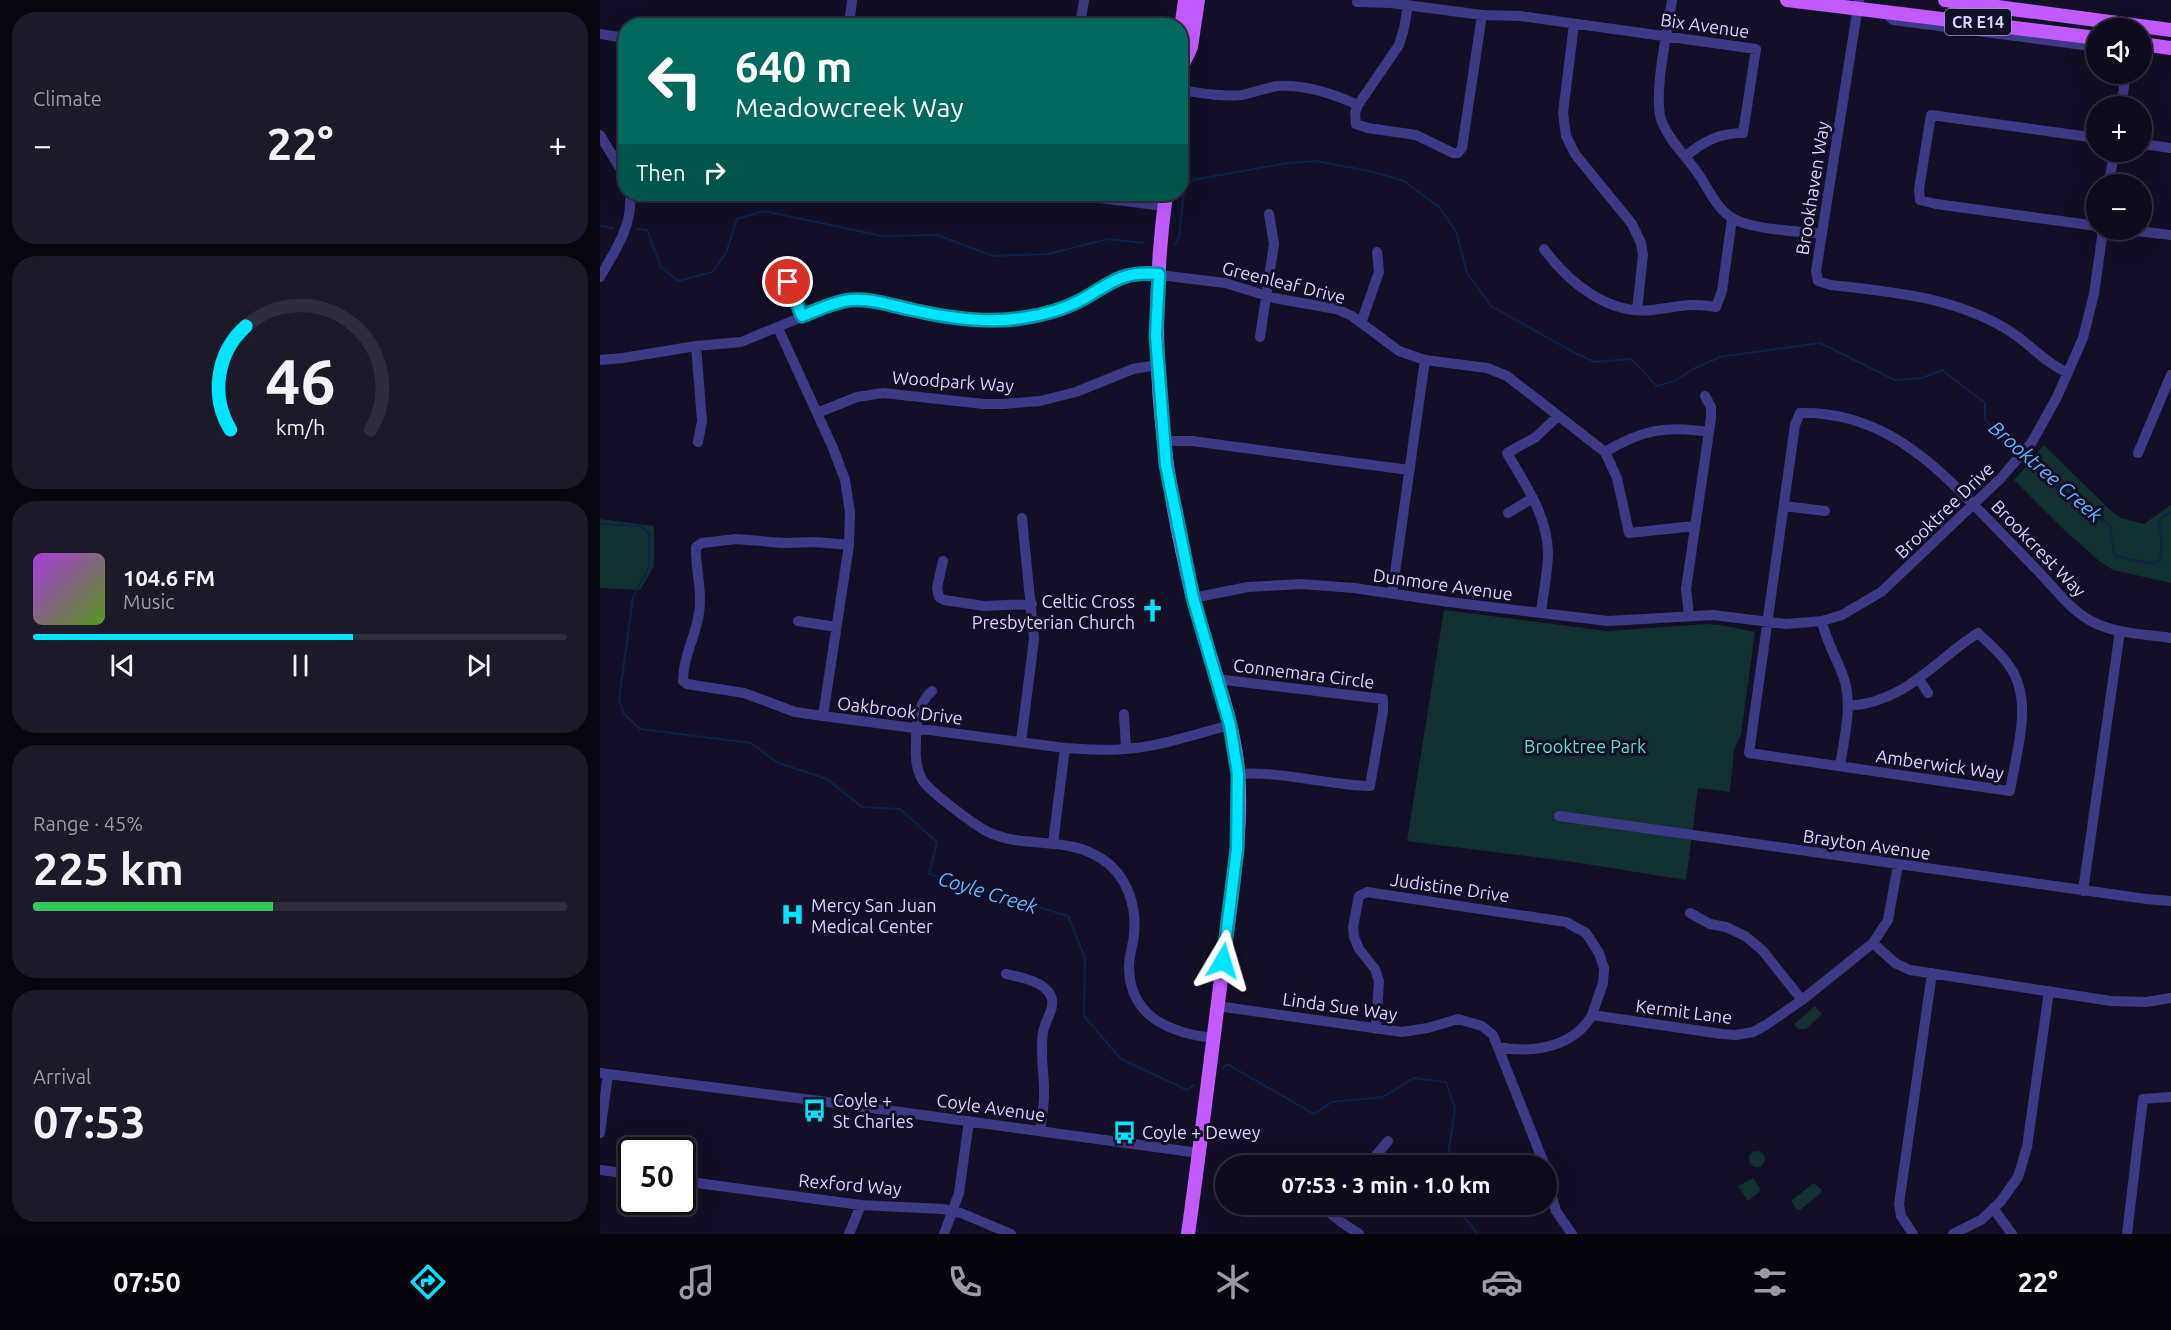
<!DOCTYPE html>
<html lang="en">
<head>
<meta charset="utf-8">
<style>
  :root { --surface:#0e0b1c; --page:#1c1929; --text:#f1f3f6; --muted:#9b9ba3; --line:#2e2b3b; --accent:#00e5ff }
  body { margin:0; font-family:Ubuntu,sans-serif; background:var(--page); color:var(--text); height:100vh; display:flex; flex-direction:column; font-size:22px; white-space:nowrap }
  * { box-sizing:border-box; margin:0 }
  p { font-size:20px; color:var(--muted) }
  .icon { flex:none; width:33px; height:33px; fill:none; stroke:currentColor; stroke-width:2; stroke-linecap:round; stroke-linejoin:round }
  .map { position:relative; flex:1; overflow:hidden }
  .panel { display:flex; flex-direction:column; gap:12px; padding:12px; background:#08060f; width:600px }
  .panel>* { flex:none }
  .guide { position:absolute; left:18px; top:18px; width:570px; height:183px; border-radius:24px; box-shadow:0 6px 24px #0002,0 0 0 2px var(--line); background:#00695c; color:#fff; overflow:hidden }
  .fabs { position:absolute; left:1486px; top:18px; display:grid; gap:12px }
  .fabs a { display:grid; place-items:center; width:66px; height:66px; border-radius:50%; background:var(--surface); box-shadow:0 6px 24px #0002,0 0 0 2px var(--line); font-size:30px }
  .speed { position:absolute; left:18px; top:1137px; display:flex; gap:12px; font-size:30px; font-weight:700; text-align:center }
  .speed>* { display:grid; place-content:center; width:78px; height:78px; border-radius:50%; background:var(--surface); box-shadow:0 6px 24px #0002,0 0 0 2px var(--line); line-height:1 }
  .speed .limit { border:3px solid #111; border-radius:9px; background:#fff; color:#111 }
  .pin { position:absolute; display:grid; place-items:center; width:51px; height:51px; color:#fff; margin:-26px; border:3px solid #fff; border-radius:50%; box-shadow:0 2px 6px #0007 }
  .me { position:absolute; width:66px; margin:-33px; rotate:7deg; stroke-linejoin:round; filter:drop-shadow(0 0 4px #0008) }
  .turn { display:flex; align-items:center; gap:21px; height:126px; padding:0 18px; font-size:27px }
  .turn .icon { width:78px; height:78px; stroke-width:2.5 }
  .turn b { display:block; font-size:42px; line-height:51px }
  .then { display:flex; align-items:center; height:57px; padding:0 18px; background:#0003; gap:12px; font-size:22px }
  .big { font-size:45px; font-weight:700; line-height:1.1 }
  .panel .tile { flex:1; display:flex; flex-direction:column; justify-content:center; gap:9px; min-width:0; padding:0 21px; border-radius:24px; background:var(--page) }
  .panel .dial { align-items:center; gap:0 }
  .dial svg { height:156px; overflow:visible; fill:none; stroke:var(--line); stroke-width:7; stroke-linecap:round; text-anchor:middle }
  .dial text { fill:var(--text); stroke:none }
  .song { display:flex; align-items:center; gap:18px }
  .cover { width:72px; height:72px; border-radius:9px; background:linear-gradient(135deg,hsl(280 70% 55%),hsl(90 70% 35%)) }
  .played { height:6px; border-radius:3px; background:linear-gradient(90deg,var(--accent) 60%,var(--line) 60%) }
  .keys { display:flex; justify-content:space-around; direction:ltr }
  .heat { display:flex; justify-content:space-between; align-items:center; font-size:33px; direction:ltr }
  .charge { height:9px; border-radius:4px; background:linear-gradient(90deg,#34c759 45%,var(--line) 0) }
  .trip { position:absolute; left:615px; top:1155px; width:342px; height:60px; border-radius:30px; background:var(--surface); box-shadow:0 6px 24px #0002,0 0 0 2px var(--line); font-weight:700; line-height:60px; text-align:center }
  .tabs { display:flex; height:96px; justify-content:space-around; align-items:center; background:#06040b; color:var(--muted) }
  .tabs .icon { width:42px; height:42px }
  .tabs .on { color:var(--accent) }
  .tabs b { font-size:27px; color:var(--text) }
  main { display:flex; flex:1; min-height:0 }
  .map>svg:first-child { display:block }
  .green { fill:#12302f }
  .lines { fill:none; stroke-linecap:round; stroke-linejoin:round }
  .stream { stroke:#0c2248; stroke-width:2 }
  .minor { stroke:#3d3a85; stroke-width:10 }
  .major { stroke:#c25bff; stroke-width:14 }
  .route-casing { stroke:#0095a6; stroke-width:15 }
  .route { stroke:#00e5ff; stroke-width:10 }
  .labels { text-anchor:middle; dominant-baseline:central; stroke-width:6; stroke-linejoin:round; paint-order:stroke }
  .shield { fill:#130f26; stroke:#9e99be; stroke-width:1.5 }
  .shield-label { font-size:16px; font-weight:bold; fill:#d9d4ff }
  .street-label { font-size:18px; fill:#d9d4ff; stroke:#130f26 }
  .poi-label { font-size:18px; fill:#d9d4ff; stroke:#130f26; text-anchor:start }
  .park-label { font-size:18px; fill:#5fe0c0; stroke:#130f26 }
  .water-label { font-size:20px; font-style:italic; fill:#62b6ff; stroke:#130f26 }
</style>
</head>
<body>
<main>
<section class="panel">
<div class="tile"><p>Climate</p>
<div class="heat"><a>−</a><b class="big">22°</b><a>+</a></div>
</div>
<div class="tile dial"><svg viewBox="0 0 100 80">
<path d="M14 69A42 42 0 1 1 86 69"/>
<path d="M14 69A42 42 0 0 1 22 16" stroke="#00e5ff"/>
<text x="50" y="56" font-size="32" font-weight="700">46</text>
<text x="50" y="72" font-size="11">km/h</text>
</svg></div>
<div class="tile">
<div class="song"><i class="cover"></i><div><b>104.6 FM</b><p>Music</p></div></div>
<div class="played"></div>
<div class="keys"><svg class="icon" aria-label="previous" viewBox="0 0 24 24"><path d="M18 5L8 12l10 7zM5 5v14"/></svg><svg class="icon" aria-label="pause" viewBox="0 0 24 24"><path d="M8 5v14M16 5v14"/></svg><svg class="icon" aria-label="next" viewBox="0 0 24 24"><path d="M6 5l10 7-10 7zM19 5v14"/></svg></div>
</div>
<div class="tile"><p>Range · 45%</p><b class="big">225 km</b><div class="charge"></div></div>
<div class="tile"><p>Arrival</p><b class="big">07:53</b></div>
</section>
<div class="map">
<svg width="1571" height="1234" viewBox="0 0 1571 1234">
  <rect width="100%" height="100%" fill="#130f26"/>
  <path class="green" d="M1444,445L1508,508L1521,518L1544,524L1571,505V583L1513,570L1499,561L1460,526L1414,480Z
    M0,519L54,526V566L40,590L0,588Z
    M844,610L1007,631L1106,624L1120,625L1155,632L1141,735L1134,750L1130,792L1098,788L1086,880L967,861L807,841Z
    M1215,1006L1222,1014L1206,1029H1198L1194,1024Z
    M1149 1159a8 8 0 1 1 16 0a8 8 0 1 1-16 0Z
    M1153,1178L1161,1190L1148,1201L1138,1186Z
    M1214,1183L1222,1190L1221,1193L1200,1210H1197L1192,1202V1200Z"/>
  <g class="lines">
    <path class="stream" d="M0,226L13,228
      M38,229L47,230L61,267L78,281L112,272L126,253L137,219L164,211L282,236L337,235L393,256L448,254L508,239L544,243
      M575,244L579,238L584,190L592,180L688,163L716,161L774,172L804,181L839,207L856,231L867,273L891,306L975,353L995,362L1031,359L1057,386L1075,381L1095,368L1120,357L1220,343L1295,380L1322,378L1342,370L1385,403V420L1422,449
      M1426,453L1459,487L1510,526L1515,556L1552,564L1560,560L1562,545L1559,520L1571,512
      M0,524L41,526L49,533V567L33,597L19,700L24,714L40,729L151,743L178,763L227,779L262,807L300,809L337,842L329,874L468,916L485,958L484,1016L521,1059L587,1090L594,1085
      M623,1068L627,1064L714,1114L732,1102L783,1097L814,1078L846,1082L855,1108L849,1150L850,1166
      M853,1204L878,1234"/>
    <path class="minor" d="M1072,0C1068,28 1052,99 1062,122C1070,142 1087,157 1099,175C1110,191 1117,211 1136,220C1157,230 1197,231 1222,234
      M1259,0L1216,271L1218,281L1231,285C1293,292 1354,297 1408,330C1429,343 1445,363 1468,373
      M757,2L791,3L882,15L920,16L1156,49L1143,133C1119,133 1102,142 1085,157
      M808,5L804,28L799,45L758,105L755,113L756,124L768,128L816,135L853,153H858L862,148L882,15
      M1282,11L1293,20L1491,46L1497,43
      M974,24L963,113L966,136L975,154L1032,224L1041,243L1043,255L1037,310
      M249,26L252,0
      M480,26L484,0
      M0,34L26,38
      M580,90C600,93 621,97 641,95C653,93 665,88 677,86C704,84 734,94 758,105
      M1521,106L1526,74
      M0,135L26,178
      M1497,138L1331,115L1319,189L1320,200L1336,204L1497,226
      M1542,144L1571,148
      M14,158L26,151
      M1509,184L1514,152
      M468,194L564,206
      M1528,230L1571,235
      M944,249C968,282 1008,315 1052,310C1078,307 1089,302 1116,307L1122,291L1132,219
      M179,265L203,317
      M0,277C15,251 33,225 30,194
      M761,323L779,272L777,252
      M178,328L233,448L245,480L250,512L249,545L223,716L465,748C485,749 506,751 526,749C562,746 596,734 630,725
      M660,337L674,244L669,214
      M96,346L102,421L98,442
      M0,360L23,358L96,346L141,342L226,307L251,300L279,301L311,310L371,320L420,319L465,307L481,300L514,280L524,276L543,273L625,283L674,298L736,309L752,316L799,351L825,360L887,368L907,376L1005,452L1017,478L1029,533L1095,526
      M217,413L257,397L283,393L384,404H403L440,401L476,392L533,369L557,365
      M562,441H592L809,470
      M1005,452C1041,430 1067,425 1109,432
      M1538,453L1571,375
      M1184,506L1225,511
      M908,513L933,498
      M343,561L337,588L339,597L344,600L384,606L432,604
      M792,594L825,360
      M593,598L648,587L701,584L754,588L849,602L1008,621L1113,615L1186,624L1222,621L1242,615L1281,592L1401,478L1432,442L1457,397L1483,338L1494,294L1503,230
      M941,613C943,593 948,573 948,552C947,515 925,484 907,453L936,437L958,416
      M1089,615L1086,589L1111,418V407L1105,396
      M198,621L236,627
      M1222,621C1226,643 1239,661 1245,682C1252,709 1244,739 1240,766
      M616,679L783,699V711L770,786C726,785 683,771 638,774
      M1319,679L1328,693
      M332,691C318,703 316,723 316,741C315,754 316,770 323,781C333,794 373,824 388,832C394,835 402,837 409,839C441,845 474,840 502,859C527,875 537,906 534,935C533,945 529,956 529,966C529,1017 570,1033 613,1038
      M1248,706C1305,703 1334,661 1378,633C1389,644 1402,654 1410,667C1434,702 1416,752 1410,791L1149,753L1195,425L1200,413C1269,411 1319,449 1365,496C1389,520 1412,544 1435,568C1453,586 1469,609 1491,621C1515,634 1545,634 1571,638
      M524,714L526,749
      M223,716L195,712L144,693L87,684L83,681C83,656 96,636 99,613C103,590 95,569 96,547L102,543L136,539L184,543L215,542L249,545
      M421,742L434,639L422,518
      M959,816L1546,899L1571,901
      M453,843L465,748
      M1483,891L1520,631
      M1090,913L1110,924L1126,927L1145,936L1162,950L1202,1000
      M1273,943L1295,963L1310,970L1511,1001L1546,1002L1571,998
      M406,974C420,977 444,981 451,996C456,1007 445,1021 443,1032C440,1053 444,1073 444,1093C444,1106 442,1118 440,1131
      M617,1006L802,1032L828,1028L858,1019L882,1026L893,1035L945,1166
      M776,1029L779,981L775,969L759,949L754,937L753,927L759,896L767,892L966,922L986,933L999,953L1004,968L1003,983L992,1015
      M898,1047C932,1054 974,1047 992,1015L1122,1034L1136,1035L1153,1032L1166,1025L1202,1000L1273,943L1288,920L1298,865
      M0,1073L220,1101L599,1153
      M0,1133L8,1074
      M767,1166L788,1141
      M0,1170L32,1174
      M946,1175L956,1211L972,1234
      M82,1181L261,1205L343,1209L361,1213L411,1234
      M719,1204L741,1222L759,1234
      M1393,1208L1412,1234
      M249,1234L261,1205
      M344,1234L359,1193L369,1121
      M1313,1234L1301,1216L1299,1204L1332,973
      M1353,1234L1381,1220L1401,1201L1418,1177L1427,1147L1449,991
      M1527,1234L1543,1099L1571,1097"/>
    <path class="major" d="M1187,0L1497,38
      M1345,0L1571,30
      M580,36L585,0
      M1542,44L1571,48
      M580,81L583,64L591,47L598,0
      M566,194C547,334 559,461 593,597C607,655 633,713 638,771C643,833 631,895 624,956C612,1048 601,1141 588,1234"/>
  </g>
  <g class="lines">
    <defs>
      <path id="route" d="M188,282L202,316C218,310 233,302 250,300C272,298 292,306 313,310C348,318 386,324 422,318C443,315 465,309 483,299C513,282 521,271 559,274L556,336L566,465L593,598L630,725L638,774L637,849L623,961"/>
    </defs>
    <use href="#route" class="route-casing"/>
    <use href="#route" class="route"/>
  </g>
  <defs>
    <symbol id="church-bare" viewBox="-9 -9 18 18"><path d="M-1.2-6h2.4v3.5h3.3v2.4h-3.3V6h-2.4V-.1h-3.3v-2.4h3.3Z" fill="#00e5ff" stroke="#130f26" stroke-width="2.5" paint-order="stroke"/></symbol>
    <symbol id="hospital-bare" viewBox="-9 -9 18 18"><path d="M-5-5h3v3.5h4V-5h3V5h-3V1.5h-4V5h-3Z" fill="#00e5ff" stroke="#130f26" stroke-width="2.5" paint-order="stroke"/></symbol>
    <symbol id="bus-bare" viewBox="-9 -9 18 18"><path d="M-5-6H5V4H4V6H2V4H-2V6H-4V4H-5ZM-3.5-4V0h7V-4ZM-3.5 1.2v1.5H-2V1.2ZM2 1.2v1.5H3.5V1.2Z" fill="#00e5ff" stroke="#130f26" stroke-width="2.5" paint-order="stroke"/></symbol>
  </defs>
  <g fill-rule="evenodd">
    <use href="#church-bare" x="536" y="594" width="33" height="33"/>
    <use href="#hospital-bare" x="176" y="898" width="33" height="33"/>
    <use href="#bus-bare" x="198" y="1094" width="33" height="33"/>
    <use href="#bus-bare" x="508" y="1116" width="33" height="33"/>
  </g>
  <g class="labels">
    <rect class="shield" x="1345" y="9" width="66" height="26" rx="4.5"/>
    <g class="shield-label">
      <text x="1378" y="22">CR E14</text>
    </g>
    <g class="street-label">
      <text transform="translate(1105 25) rotate(8)">Bix Avenue</text>
      <text transform="translate(1212 188) rotate(-81)">Brookhaven Way</text>
      <text transform="translate(684 282) rotate(14)">Greenleaf Drive</text>
      <text transform="translate(353 381) rotate(4)">Woodpark Way</text>
      <text transform="translate(1344 510) rotate(-44)">Brooktree Drive</text>
      <text transform="translate(1439 548) rotate(46)">Brookcrest Way</text>
      <text transform="translate(843 584) rotate(8)">Dunmore Avenue</text>
      <text transform="translate(704 673) rotate(7)">Connemara Circle</text>
      <text transform="translate(300 710) rotate(7)">Oakbrook Drive</text>
      <text transform="translate(1340 764) rotate(8)">Amberwick Way</text>
      <text transform="translate(1267 844) rotate(8)">Brayton Avenue</text>
      <text transform="translate(850 887) rotate(8)">Judistine Drive</text>
      <text transform="translate(740 1006) rotate(8)">Linda Sue Way</text>
      <text transform="translate(1084 1011) rotate(7)">Kermit Lane</text>
      <text transform="translate(391 1107) rotate(8)">Coyle Avenue</text>
      <text transform="translate(250 1184) rotate(5)">Rexford Way</text>
    </g>
    <g class="poi-label">
      <text x="535" y="601" text-anchor="end">Celtic Cross<tspan x="535" dy="21">Presbyterian Church</tspan></text>
      <text x="211" y="905">Mercy San Juan<tspan x="211" dy="21">Medical Center</tspan></text>
      <text x="233" y="1100">Coyle +<tspan x="233" dy="21">St Charles</tspan></text>
      <text x="542" y="1132">Coyle + Dewey</text>
    </g>
    <g class="park-label">
      <text x="985" y="746">Brooktree Park</text>
    </g>
    <g class="water-label">
      <text transform="translate(1446 471) rotate(41)">Brooktree Creek</text>
      <text transform="translate(388 892) rotate(17)">Coyle Creek</text>
    </g>
  </g>
</svg>
<div class="fabs">
<a><svg class="icon" aria-label="sound" viewBox="0 0 24 24"><path d="M4 9h4l5-4v14l-5-4H4zM17 9q2 3 0 6"/></svg></a>
<a>+</a>
<a>−</a>
</div>
<div class="speed"><div class="limit">50</div></div>
<div class="pin" style="left:188px;top:282px;background:#d93025"><svg class="icon" aria-label="arrive" viewBox="0 0 24 24"><path d="M6 21V4h12l-3 4 3 4H6"/></svg></div>
<svg class="me" style="left:623px;top:961px" viewBox="-20 -20 40 40"><path d="M0-17L14 15 0 8-14 15z" fill="#00e5ff" stroke="#fff" stroke-width="4"/></svg>
<div class="trip">07:53 · 3 min · 1.0 km</div>
<div class="guide">
<div class="turn"><svg class="icon" aria-label="left" viewBox="0 0 24 24"><path d="M17 20v-9H6M10 6l-5 5 5 5"/></svg><div><b>640 m</b>Meadowcreek Way</div></div>
<div class="then">Then<svg class="icon" aria-label="right" viewBox="0 0 24 24"><path d="M7 20v-9h11M14 6l5 5-5 5"/></svg></div>
</div>
</div>
</main>
<nav class="tabs">
<b>07:50</b>
<svg class="icon on" aria-label="directions" viewBox="0 0 24 24"><path d="M12 3l9 9-9 9-9-9zM9 14v-3h6M13 9l2 2-2 2"/></svg>
<svg class="icon" aria-label="music" viewBox="0 0 24 24"><path d="M9 18V5l10-2v13"/><circle cx="6" cy="18" r="3"/><circle cx="16" cy="16" r="3"/></svg>
<svg class="icon" aria-label="phone" viewBox="0 0 24 24"><path d="M5 4h4l2 5-3 2q2 4 5 5l2-3 5 2v4C11 20 4 13 5 4z"/></svg>
<svg class="icon" aria-label="climate" viewBox="0 0 24 24"><path d="M12 3v18M4 7l16 10M4 17L20 7"/></svg>
<svg class="icon" aria-label="car" viewBox="0 0 24 24"><path d="M5 17H2v-5l4-1 3-4h7l3 4 3 1v5h-3M9 17h6M6 11h13"/><circle cx="7" cy="17" r="2"/><circle cx="17" cy="17" r="2"/></svg>
<svg class="icon" aria-label="filters" viewBox="0 0 24 24"><path d="M4 7h16M4 17h16"/><circle cx="9" cy="7" r="2"/><circle cx="15" cy="17" r="2"/></svg>
<b>22°</b>
</nav>
</body>
</html>
